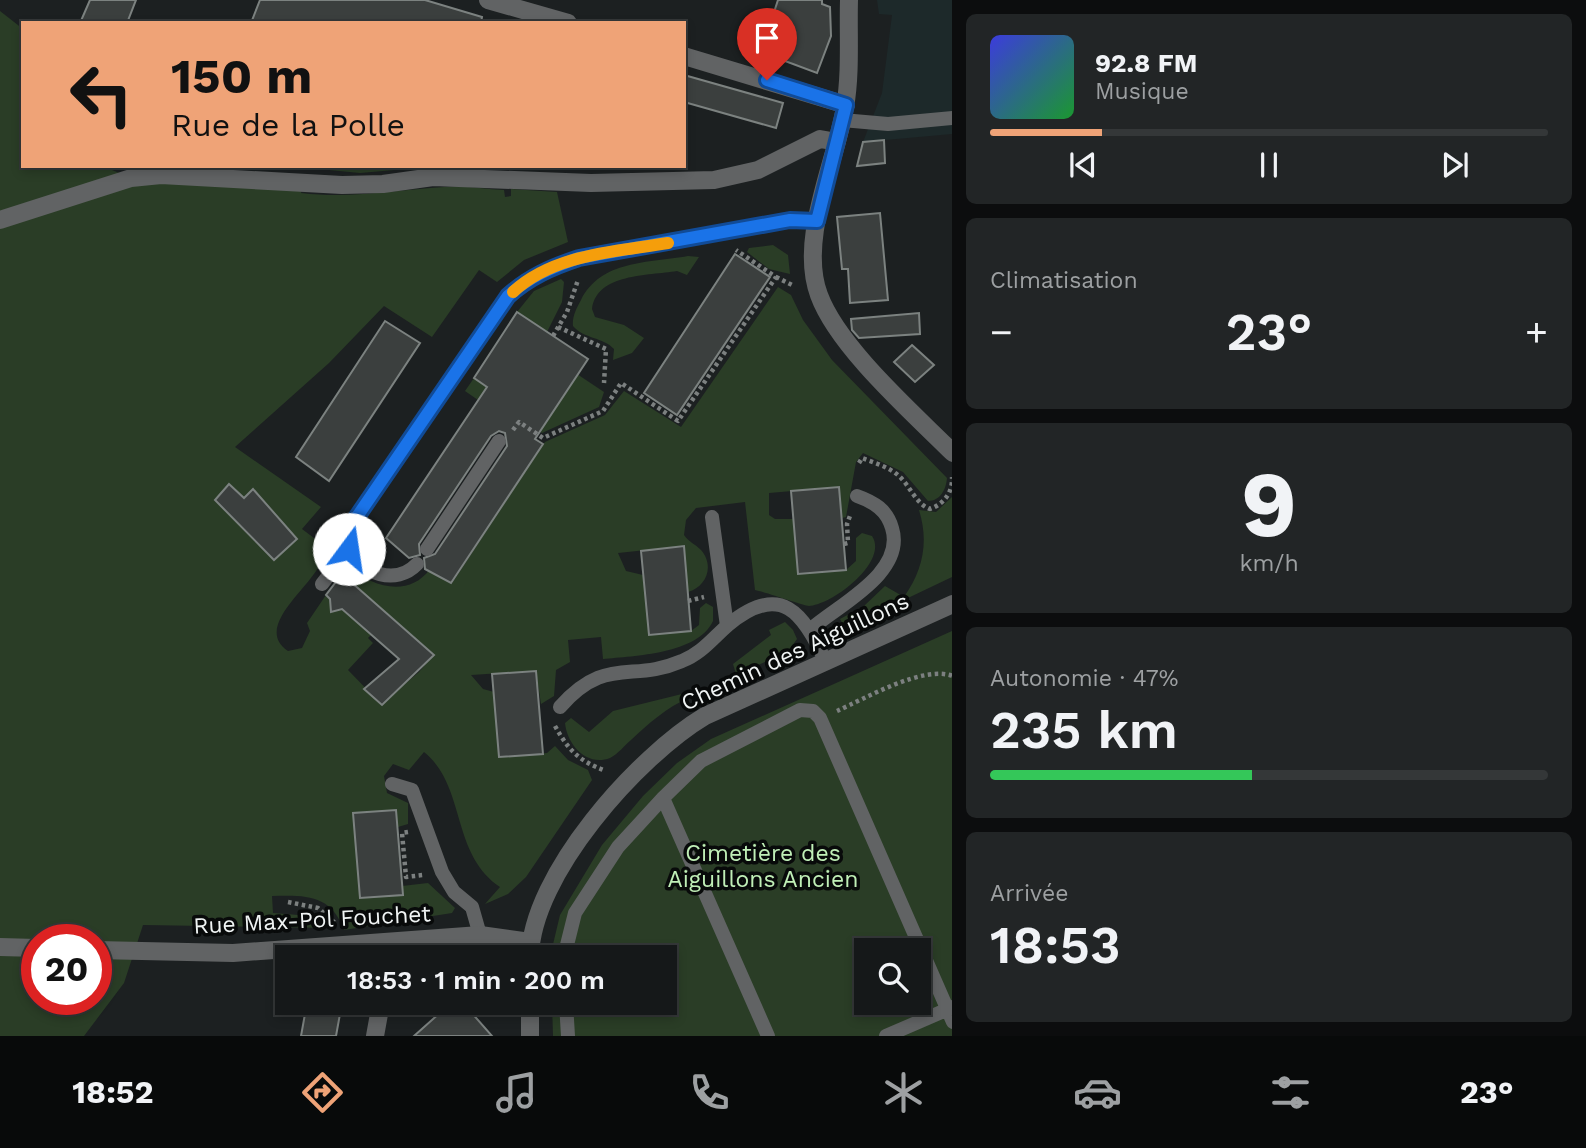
<!DOCTYPE html>
<html lang="fr">
<head>
<meta charset="utf-8">
<style>
  :root { --surface:#151819; --page:#222526; --text:#f1f3f6; --muted:#9da0a2; --line:#343738; --accent:#efa377 }
  body { margin:0; font-family:"Work Sans",sans-serif; background:var(--page); color:var(--text); height:100vh; display:flex; flex-direction:column; font-size:26px; white-space:nowrap }
  * { box-sizing:border-box; margin:0 }
  p { font-size:23px; color:var(--muted) }
  .icon { flex:none; width:38px; height:38px; fill:none; stroke:currentColor; stroke-width:2; stroke-linecap:round; stroke-linejoin:round }
  .map { position:relative; flex:1; overflow:hidden }
  .sheet { display:flex; flex-direction:column; gap:14px; padding:14px; background:#0c0d0e; width:634px }
  .sheet>* { flex:none }
  .hud { position:absolute; left:21px; top:21px; width:665px; height:147px; border-radius:0px; box-shadow:0 4px 10px #0003,0 0 0 2px var(--line); background:#efa377; color:#111; overflow:hidden }
  .tools { position:absolute; left:854px; top:938px; display:grid; gap:14px }
  .tools a { display:grid; place-items:center; width:77px; height:77px; border-radius:0px; background:var(--surface); box-shadow:0 4px 10px #0003,0 0 0 2px var(--line); font-size:35px }
  .speed { position:absolute; left:21px; top:924px; display:flex; gap:14px; font-size:35px; font-weight:700; text-align:center }
  .speed>* { display:grid; place-content:center; width:91px; height:91px; border-radius:50%; background:var(--surface); box-shadow:0 4px 10px #0003,0 0 0 2px var(--line); line-height:1 }
  .speed .limit { border:10px solid #d22; background:#fff; color:#111 }
  .pin { position:absolute; display:grid; place-items:center; width:60px; height:60px; color:#fff; margin:-72px -30px; border-radius:50% 50% 50% 0; rotate:-45deg; box-shadow:0 0 7px #0007 }
  .pin .icon { rotate:45deg }
  .me { position:absolute; width:77px; margin:-38px; rotate:14deg; stroke-linejoin:round; filter:drop-shadow(0 0 5px #0008) }
  .turn { display:flex; align-items:center; gap:24px; height:147px; padding:0 35px; font-size:32px }
  .turn .icon { width:91px; height:91px; stroke-width:2.5 }
  .turn b { display:block; font-size:49px; line-height:60px }
  .big { font-size:52px; font-weight:600; line-height:1.1 }
  .sheet .widget { flex:1; display:flex; flex-direction:column; justify-content:center; gap:10px; min-width:0; padding:0 24px; border-radius:10px; background:var(--page) }
  .sheet .dial { align-items:center; gap:0 }
  .dial b { font-size:91px; line-height:1 }
  .song { display:flex; align-items:center; gap:21px }
  .cover { width:84px; height:84px; border-radius:10px; background:linear-gradient(135deg,hsl(240 70% 55%),hsl(130 70% 35%)) }
  .played { height:7px; border-radius:4px; background:linear-gradient(90deg,var(--accent) 20%,var(--line) 20%) }
  .keys { display:flex; justify-content:space-around; direction:ltr }
  .heat { display:flex; justify-content:space-between; align-items:center; font-size:38px; direction:ltr }
  .charge { height:10px; border-radius:5px; background:linear-gradient(90deg,#34c759 47%,var(--line) 0) }
  .trip { position:absolute; left:275px; top:945px; width:402px; height:70px; border-radius:0px; background:var(--surface); box-shadow:0 4px 10px #0003,0 0 0 2px var(--line); font-weight:600; line-height:70px; text-align:center }
  .dock { display:flex; height:112px; justify-content:space-around; align-items:center; background:#080a0a; color:var(--muted) }
  .dock .icon { width:49px; height:49px }
  .dock .current { color:var(--accent) }
  .dock b { font-size:32px; color:var(--text) }
  main { display:flex; flex:1; min-height:0 }
  .map>svg:first-child { display:block }
  .built { fill:#1d292a }
  .green { fill:#2a3d26; fill-rule:evenodd }
  .building { fill:#3b3f3e; stroke:#7c8280; stroke-width:2 }
  .lines { fill:none; stroke-linecap:round; stroke-linejoin:round }
  .path { stroke:#7c8080; stroke-width:4.5; stroke-dasharray:3.5 3.5; stroke-linecap:butt }
  .lane { stroke:#616364; stroke-width:14 }
  .street { stroke:#616364; stroke-width:18 }
  .route-casing { stroke:#114b97; stroke-width:18 }
  .route { stroke:#1a73e8; stroke-width:12 }
  .slow { stroke:#f59e0b; stroke-width:12 }
  .labels { text-anchor:middle; dominant-baseline:central; stroke-width:7; stroke-linejoin:round; paint-order:stroke }
  .street-label { font-size:23px; fill:#f0f4f4; stroke:#080a0a }
  .park-label { font-size:23px; fill:#c0efb7; stroke:#080a0a }
</style>
</head>
<body>
<main>
<div class="map">
<svg width="953" height="1036" viewBox="0 0 953 1036">
  <rect width="100%" height="100%" fill="#1c2021"/>
  <path class="built" d="M877,0H952V134L863,142L882,93L892,15L879,14Z"/>
  <path class="green" d="M0,11L23,29V166H111L112,170L131,178L304,183L301,193C350,199 396,190 444,187C464,185 484,189 504,190L505,197L511,196V189L557,192L568,242L524,260L497,282L479,270L432,337L384,306L329,363L235,447L321,507L302,529L322,544C322,551 323,560 319,566C306,591 254,628 288,651L302,648L310,631L307,623L326,595L337,610L342,609L371,635L368,638L373,643L348,670L381,704L419,672L434,654L343,575L349,567C372,587 409,598 430,569L452,583L545,442L605,415L624,391L681,427L778,287L791,295L803,320L832,360L947,478C946,490 940,501 928,501L903,472L863,453L856,462L846,517L842,518L839,487L769,493V515L775,519H793L798,574L846,570L856,561V538L862,533L872,536C889,562 832,605 809,606C804,606 765,592 755,590L745,502L696,508L686,520L684,535C689,542 695,544 701,550C715,566 706,587 688,592L684,546L618,553L626,571L643,575L649,635L691,631L699,625L700,608L706,603L713,607V621C698,654 634,656 603,659L601,637L568,640L570,662L556,670L554,696L541,704L536,671L471,675L483,689L494,692L499,757L547,753L555,746L568,760L588,770L592,780L526,877L508,894L485,904L500,887C450,853 467,787 424,752L409,770L393,764L384,776L387,793L408,803V824L398,827L396,810L353,813L360,898L402,895V886L428,883L455,908L452,913L344,930C331,894 305,895 272,896L273,913L311,916L328,928L143,925L124,983L84,1036H0ZM37,940H96V999H37Z
    M287,166H440L360,173Z
    M773,245L788,255L790,274L769,269L747,252L749,248Z
    M688,256L699,257L687,275L677,271C648,276 597,273 592,309L595,317L624,325L644,338L632,353L613,360L614,349C603,337 584,339 573,326C572,317 576,309 581,300C601,260 648,263 688,256Z
    M561,279L564,282L562,302L547,332L517,312L534,291Z
    M577,374L604,392L599,407L542,433L517,416L511,423L465,391L474,378L544,425Z
    M952,497V577L845,628L840,619L864,606L885,586L904,597C923,570 929,542 919,510L936,512Z
    M785,622L793,630L797,639L787,653L736,674L733,664L771,635L769,630Z
    M952,631V1036H553L552,1003H665V957H550L560,915L602,845L643,796L677,763L711,739ZM866,950H919V1003H866Z
    M686,693L689,698C667,707 648,724 631,740C625,745 618,754 610,758C586,767 567,744 565,723L571,718L589,732L613,711Z"/>
  <path class="building" d="M90,0H136L127,23H80Z
    M260,0H425L482,17L481,23H251Z
    M778,0H822V4L830,7L831,36L817,73L761,52Z
    M684,75L783,103L776,128L684,102Z
    M884,140L885,163L857,166L863,142Z
    M880,213L888,300L850,303L848,269H842L837,217Z
    M735,254L770,277L677,415L644,393Z
    M517,312L588,359L535,439L543,444L451,583L425,569L424,558L435,554L507,446L505,433L499,431L491,436L419,544L420,555L409,558L386,538L487,387L474,378Z
    M919,313L920,334L859,338L852,330L851,319Z
    M385,321L420,343L329,481L296,457Z
    M912,345L934,365L915,382L894,362Z
    M229,484L244,498L253,489L297,539L274,560L215,500Z
    M839,487L846,570L798,574L791,491Z
    M684,546L691,631L649,635L641,551Z
    M342,574L434,655L382,705L364,689L399,659L342,609L331,612L330,599L326,595Z
    M536,671L543,754L499,757L492,674Z
    M396,810L403,895L360,898L353,813Z
    M307,1003H342L336,1036H301Z
    M451,1003H463L492,1036H414Z"/>
  <g class="lines">
    <path class="path" d="M776,277L794,286
      M558,327L606,349L604,383
      M553,336L567,312L578,280
      M513,430L519,422L543,438L603,411L621,383L678,421L776,277L736,250
      M859,463L862,458C875,463 889,467 899,476C910,486 916,504 930,509C944,504 953,492 952,477
      M844,544L848,543L847,524L851,513
      M688,601L704,597
      M837,711C866,698 923,665 953,676
      M555,726C569,751 579,761 606,771
      M408,832L402,833L406,877L423,875
      M288,902L318,908L335,923"/>
    <path class="lane" d="M842,120L888,124L953,118
      M712,517L727,626
      M427,549L499,441
      M417,564C396,586 362,574 349,549V529L508,296C529,277 552,267 578,258L790,220L817,221
      M322,584L349,549
      M811,629C838,605 906,573 892,528C887,510 874,502 857,496
      M560,707C606,655 631,683 682,661C701,654 713,638 728,625C781,581 804,613 826,663
      M392,784L412,790L442,872L454,892L472,907L480,935
      M663,798L768,1036
      M564,957L575,913L618,847L663,798L701,761L800,710L813,711L820,718L953,1022
      M566,1003L568,1036
      M886,1036L953,1007"/>
    <path class="street" d="M488,0L568,23
      M849,0C848,35 851,73 845,107C836,162 798,239 819,295C838,347 912,412 953,453
      M684,56L846,105
      M0,220L131,178L161,175L342,185L383,184L433,177L591,183L714,180L758,170L820,139L837,142
      M0,947L37,948
      M96,950L233,953L480,935L530,942
      M530,957C531,875 638,756 705,716L953,604
      M375,1036L381,1003
      M530,1036V1003"/>
  </g>
  <g class="lines">
    <defs>
      <path id="route" d="M349,549L348,536L352,524L508,296C529,277 552,267 579,258L790,220L817,221L846,105L767,80"/>
    </defs>
    <use href="#route" class="route-casing"/>
    <use href="#route" class="route"/>
    <path class="slow" d="M513,292C554,254 615,252 668,243"/>
  </g>
  <g class="labels">
    <g class="street-label">
      <text transform="translate(795 652) rotate(-25)">Chemin des Aiguillons</text>
      <text transform="translate(312 920) rotate(-3)">Rue Max-Pol Fouchet</text>
    </g>
    <g class="park-label">
      <text x="763" y="853">Cimetière des<tspan x="763" dy="26">Aiguillons Ancien</tspan></text>
    </g>
  </g>
</svg>
<div class="tools">
<a><svg class="icon" aria-label="search" viewBox="0 0 24 24"><circle cx="10" cy="10" r="6"/><path d="M15 15l6 6"/></svg></a>
</div>
<div class="speed"><div class="limit">20</div></div>
<div class="pin" style="left:767px;top:80px;background:#d93025"><svg class="icon" aria-label="arrive" viewBox="0 0 24 24"><path d="M6 21V4h12l-3 4 3 4H6"/></svg></div>
<svg class="me" style="left:349px;top:549px" viewBox="-20 -20 40 40"><circle r="19" fill="#fff"/><path d="M0-13L10 11 0 6-10 11z" fill="#1a73e8"/></svg>
<div class="trip">18:53 · 1 min · 200 m</div>
<div class="hud">
<div class="turn"><svg class="icon" aria-label="left" viewBox="0 0 24 24"><path d="M17 20v-9H6M10 6l-5 5 5 5"/></svg><div><b>150 m</b>Rue de la Polle</div></div>
</div>
</div>
<section class="sheet">
<div class="widget">
<div class="song"><i class="cover"></i><div><b>92.8 FM</b><p>Musique</p></div></div>
<div class="played"></div>
<div class="keys"><svg class="icon" aria-label="previous" viewBox="0 0 24 24"><path d="M18 5L8 12l10 7zM5 5v14"/></svg><svg class="icon" aria-label="pause" viewBox="0 0 24 24"><path d="M8 5v14M16 5v14"/></svg><svg class="icon" aria-label="next" viewBox="0 0 24 24"><path d="M6 5l10 7-10 7zM19 5v14"/></svg></div>
</div>
<div class="widget"><p>Climatisation</p>
<div class="heat"><a>−</a><b class="big">23°</b><a>+</a></div>
</div>
<div class="widget dial"><b>9</b><p>km/h</p></div>
<div class="widget"><p>Autonomie · 47%</p><b class="big">235 km</b><div class="charge"></div></div>
<div class="widget"><p>Arrivée</p><b class="big">18:53</b></div>
</section>
</main>
<nav class="dock">
<b>18:52</b>
<svg class="icon current" aria-label="directions" viewBox="0 0 24 24"><path d="M12 3l9 9-9 9-9-9zM9 14v-3h6M13 9l2 2-2 2"/></svg>
<svg class="icon" aria-label="music" viewBox="0 0 24 24"><path d="M9 18V5l10-2v13"/><circle cx="6" cy="18" r="3"/><circle cx="16" cy="16" r="3"/></svg>
<svg class="icon" aria-label="phone" viewBox="0 0 24 24"><path d="M5 4h4l2 5-3 2q2 4 5 5l2-3 5 2v4C11 20 4 13 5 4z"/></svg>
<svg class="icon" aria-label="climate" viewBox="0 0 24 24"><path d="M12 3v18M4 7l16 10M4 17L20 7"/></svg>
<svg class="icon" aria-label="car" viewBox="0 0 24 24"><path d="M5 17H2v-5l4-1 3-4h7l3 4 3 1v5h-3M9 17h6M6 11h13"/><circle cx="7" cy="17" r="2"/><circle cx="17" cy="17" r="2"/></svg>
<svg class="icon" aria-label="filters" viewBox="0 0 24 24"><path d="M4 7h16M4 17h16"/><circle cx="9" cy="7" r="2"/><circle cx="15" cy="17" r="2"/></svg>
<b>23°</b>
</nav>
</body>
</html>
